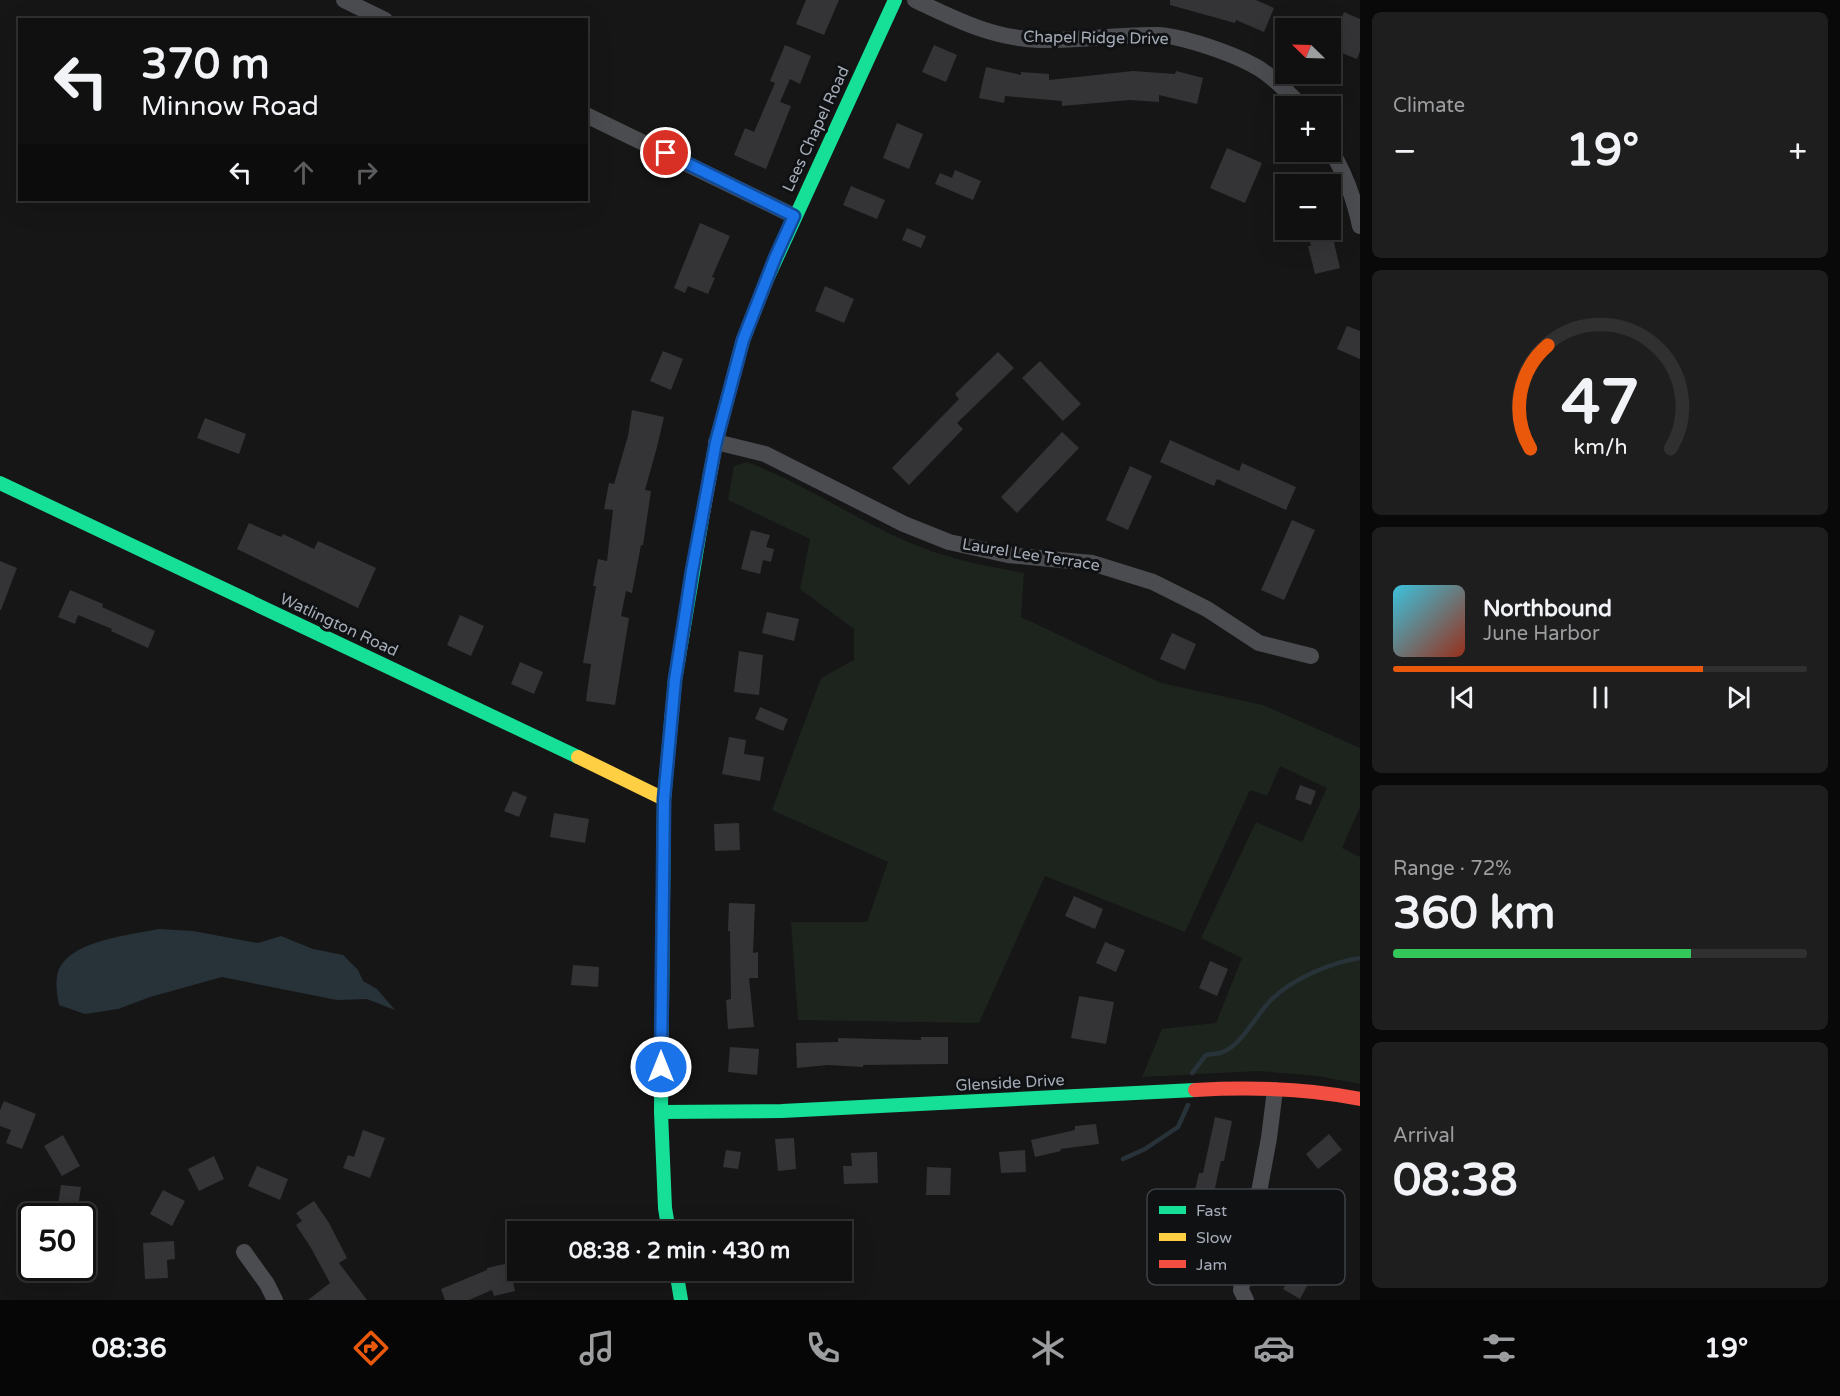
<!DOCTYPE html>
<html lang="en">
<head>
<meta charset="utf-8">
<style>
  :root { --surface:#101011; --page:#1e1e1f; --text:#f1f3f6; --muted:#9c9d9f; --line:#303031; --accent:#ea580c }
  body { margin:0; font-family:"Varela Round",sans-serif; background:var(--page); color:var(--text); height:100vh; display:flex; flex-direction:column; font-size:22px; white-space:nowrap }
  * { box-sizing:border-box; margin:0 }
  p { font-size:20px; color:var(--muted) }
  .icon { flex:none; width:33px; height:33px; fill:none; stroke:currentColor; stroke-width:2; stroke-linecap:round; stroke-linejoin:round }
  .map { position:relative; flex:1; overflow:hidden }
  .side { display:flex; flex-direction:column; gap:12px; padding:12px; background:#090909; width:480px }
  .side>* { flex:none }
  .top-card { position:absolute; left:18px; top:18px; width:570px; height:183px; border-radius:0px; box-shadow:0 6px 24px #0002,0 0 0 2px var(--line); background:#101011; color:var(--text); overflow:hidden }
  .needle { width:39px; rotate:293deg }
  .tools { position:absolute; left:1275px; top:18px; display:grid; gap:12px }
  .tools a { display:grid; place-items:center; width:66px; height:66px; border-radius:0px; background:var(--surface); box-shadow:0 6px 24px #0002,0 0 0 2px var(--line); font-size:30px }
  .speed { position:absolute; left:18px; top:1203px; display:flex; gap:12px; font-size:30px; font-weight:700; text-align:center }
  .speed>* { display:grid; place-content:center; width:78px; height:78px; border-radius:50%; background:var(--surface); box-shadow:0 6px 24px #0002,0 0 0 2px var(--line); line-height:1 }
  .speed .limit { border:3px solid #111; border-radius:9px; background:#fff; color:#111 }
  .pin { position:absolute; display:grid; place-items:center; width:51px; height:51px; color:#fff; margin:-26px; border:3px solid #fff; border-radius:50%; box-shadow:0 2px 6px #0007 }
  .me { position:absolute; width:66px; margin:-33px; rotate:0deg; stroke-linejoin:round; filter:drop-shadow(0 0 4px #0008) }
  .turn { display:flex; align-items:center; gap:21px; height:126px; padding:0 24px; font-size:27px }
  .turn .icon { width:78px; height:78px; stroke-width:2.5 }
  .turn b { display:block; font-size:42px; line-height:51px }
  .lanes { display:flex; align-items:center; height:57px; padding:0 24px; background:#0003; justify-content:center; gap:30px; direction:ltr }
  .lanes .off { opacity:.35 }
  .big { font-size:45px; font-weight:700; line-height:1.1 }
  .side .card { flex:1; display:flex; flex-direction:column; justify-content:center; gap:9px; min-width:0; padding:0 21px; border-radius:9px; background:var(--page) }
  .side .dial { align-items:center; gap:0 }
  .dial svg { height:156px; overflow:visible; fill:none; stroke:var(--line); stroke-width:7; stroke-linecap:round; text-anchor:middle }
  .dial text { fill:var(--text); stroke:none }
  .song { display:flex; align-items:center; gap:18px }
  .cover { width:72px; height:72px; border-radius:9px; background:linear-gradient(135deg,hsl(190 70% 55%),hsl(10 70% 35%)) }
  .played { height:6px; border-radius:3px; background:linear-gradient(90deg,var(--accent) 75%,var(--line) 75%) }
  .keys { display:flex; justify-content:space-around; direction:ltr }
  .heat { display:flex; justify-content:space-between; align-items:center; font-size:33px; direction:ltr }
  .charge { height:9px; border-radius:4px; background:linear-gradient(90deg,#34c759 72%,var(--line) 0) }
  .trip { position:absolute; left:507px; top:1221px; width:345px; height:60px; border-radius:0px; background:var(--surface); box-shadow:0 6px 24px #0002,0 0 0 2px var(--line); font-weight:700; line-height:60px; text-align:center }
  .dock { display:flex; height:96px; justify-content:space-around; align-items:center; background:#060607; color:var(--muted) }
  .dock .icon { width:42px; height:42px }
  .dock .on { color:var(--accent) }
  .dock b { font-size:27px; color:var(--text) }
  main { display:flex; flex:1; min-height:0 }
  .map>svg:first-child { display:block }
  .green { fill:#1c241d }
  .water { fill:#283339 }
  .lines { fill:none; stroke-linecap:round; stroke-linejoin:round }
  .stream { stroke:#283339; stroke-width:4.5 }
  .building { fill:#343436 }
  .street { stroke:#4a4c50; stroke-width:16 }
  .fast { stroke:#16e098; stroke-width:14 }
  .slow { stroke:#ffcf43; stroke-width:14 }
  .jam { stroke:#f24e42; stroke-width:14 }
  .route-casing { stroke:#114b97; stroke-width:15 }
  .route { stroke:#1a73e8; stroke-width:10 }
  .labels { text-anchor:middle; dominant-baseline:central; stroke-width:6; stroke-linejoin:round; paint-order:stroke }
  .street-label { font-size:16px; fill:#a6adb9; stroke:#101113 }
  .key { fill:#101113; stroke:#3d4045; stroke-width:1.5 }
  .key-label { font-size:16px; fill:#a6adb9 }
</style>
</head>
<body>
<main>
<div class="map">
<svg width="1360" height="1300" viewBox="0 0 1360 1300">
  <rect width="100%" height="100%" fill="#161617"/>
  <path class="green" d="M747,462C803,483 853,518 908,542C945,558 984,566 1024,573L1021,617L1161,683L1263,705L1360,748V807L1342,848L1360,857V1084L1318,1076L1259,1071L1142,1077L1162,1029L1216,1023L1242,958L1201,938L1256,822L1302,842L1327,788L1280,766L1267,796L1250,790L1185,932L1045,876L979,1023L798,1020L791,922H867L888,862L772,810L821,678L854,660V629L800,589L810,539L728,500L734,466Z"/>
  <path class="water" d="M159,929L193,931L258,943L281,936L313,949L343,955L358,970L363,981L377,989L395,1010L367,999L337,1000L222,977L150,997L118,1009L85,1014L59,1005C57,994 55,983 58,972C69,940 131,935 159,929Z"/>
  <g class="lines">
    <path class="stream" d="M1192,1073L1206,1055C1212,1054 1220,1054 1225,1051C1243,1043 1257,1013 1272,999C1294,978 1330,963 1360,958
      M1123,1159L1145,1149L1178,1127L1188,1105"/>
  </g>
  <path class="building" d="M806,0H839L824,35L796,24Z
    M1170,0H1256L1274,8L1264,32L1236,20L1235,23L1170,5Z
    M1344,12L1360,19V51L1357,59L1339,52L1343,44L1332,40Z
    M785,45L811,56L800,84L790,79L780,102L791,106L766,169L734,155L745,128L754,132L775,83L770,81Z
    M934,45L957,55L946,82L922,72Z
    M986,67L1021,75V72L1049,74V80L1133,71L1175,74L1176,71L1203,78L1197,104L1159,95V102L1130,100L1062,106V101L1005,96L1004,103L979,98Z
    M897,123L923,134L909,169L883,158Z
    M1227,148L1262,163L1245,203L1210,188Z
    M955,170L981,181L973,200L935,184L940,173L952,178Z
    M851,186L885,200L877,219L843,205Z
    M700,223L730,236L712,277L715,278L708,294L688,286L685,293L674,288Z
    M907,228L926,236L921,248L902,240Z
    M1307,230H1331L1340,268L1315,274L1308,246H1311Z
    M825,286L854,299L844,323L815,311Z
    M1347,326L1360,331V359L1337,349Z
    M663,351L683,359L671,390L650,381Z
    M998,352L1014,368L957,423L963,429L909,485L892,468L959,399L955,394Z
    M1040,361L1081,404L1063,421L1022,378Z
    M632,410L664,417L657,447L645,490L651,491L643,545H641L632,593L626,591L621,616L629,618L615,705L586,701L591,664L583,663L596,586H593L598,559L607,561L613,510L604,509L609,483L614,484L628,436Z
    M205,418L246,434L239,454L197,438Z
    M1062,432L1079,448L1017,513L1001,497Z
    M1170,440L1239,471L1242,463L1296,487L1286,510L1217,479L1214,486L1160,462Z
    M1130,466L1152,476L1128,530L1106,520Z
    M1292,520L1315,530L1284,600L1261,590Z
    M249,523L281,537L283,534L314,549L318,541L376,568L358,608L237,549Z
    M751,530L770,535L766,547L774,549L771,562L763,560L760,574L741,569Z
    M0,561L17,568L1,610H0Z
    M70,590L103,604L102,607L155,631L148,648L111,631L112,629L78,615L75,624L58,617Z
    M767,612L799,619L794,641L762,633Z
    M460,615L484,626L471,656L447,645Z
    M1172,633L1196,644L1185,670L1160,659Z
    M739,651L763,655L759,695L734,692Z
    M520,662L543,672L534,694L511,684Z
    M760,707L788,719L783,731L755,719Z
    M729,737L746,740L744,754L764,757L760,781L722,774Z
    M1300,785L1316,791L1311,805L1295,799Z
    M513,791L527,797L519,817L504,811Z
    M554,813L589,819L585,843L550,837Z
    M739,823L740,850L715,851L714,824Z
    M1074,896L1103,909L1095,929L1065,916Z
    M729,903L755,904L753,953L758,952V978H749L754,1027L728,1029L726,1000L731,999L730,931H728Z
    M1105,942L1125,950L1116,972L1096,963Z
    M1210,961L1228,969L1217,996L1199,988Z
    M573,965L599,967L598,987L571,985Z
    M1079,996L1114,1002L1106,1044L1071,1038Z
    M921,1037H948V1064L863,1065V1067L828,1065L797,1068L796,1043L838,1042V1038L921,1040Z
    M730,1047L759,1049L757,1075L728,1072Z
    M4,1101L36,1114L22,1149L6,1143L11,1130L0,1126V1110Z
    M1215,1117L1232,1121L1224,1161H1221L1211,1206L1192,1203L1199,1173H1203Z
    M1096,1124L1099,1144L1060,1149L1061,1151L1035,1157L1031,1140L1075,1130V1126Z
    M363,1130L385,1138L370,1178L343,1168L348,1155L354,1157Z
    M1329,1134L1342,1150L1318,1169L1306,1154Z
    M63,1135L80,1166L62,1176L44,1146Z
    M794,1138L796,1169L778,1171L775,1139Z
    M726,1150L741,1152L738,1169L723,1167Z
    M1025,1150L1026,1172L1001,1173L999,1152Z
    M877,1152L878,1183L844,1184L843,1166H852L851,1153Z
    M214,1156L224,1179L199,1191L188,1169Z
    M257,1166L288,1179L280,1200L248,1186Z
    M927,1167L951,1168L950,1195H926Z
    M61,1185L81,1187L77,1214L57,1212Z
    M163,1190L185,1201L172,1226L150,1214Z
    M314,1201L329,1223L347,1258L339,1263L367,1300H308L330,1283L311,1248L296,1225L302,1221L296,1213Z
    M174,1241L175,1259L167,1260L168,1278L145,1279L143,1243Z
    M1286,1243L1320,1262L1300,1299L1283,1289L1294,1270L1276,1260Z
    M509,1263L515,1291L494,1296L492,1290L469,1300H445L441,1289L487,1270V1268Z"/>
  <g class="lines">
    <path class="street" d="M344,0L385,20
      M915,0C957,20 992,38 1039,40C1079,41 1118,34 1158,35C1182,36 1231,53 1253,65C1269,73 1289,93 1301,106
      M586,115L794,216
      M1330,149C1345,173 1354,198 1360,226
      M716,442L765,454L904,524L949,542L1008,555L1092,563L1153,582L1207,609L1259,643L1311,656
      M244,1252L267,1284L275,1300
      M1246,1300L1241,1290L1269,1138L1275,1090"/>
    <path class="fast" d="M767,279L895,0
      M0,483L578,757
      M661,1112L782,1111L1195,1090
      M669,1232L665,1208L661,1112L664,799L675,680L703,513
      M676,1270L681,1300"/>
    <path class="slow" d="M703,513L716,442L743,340L767,279
      M578,757L664,799"/>
    <path class="jam" d="M1195,1090C1249,1087 1307,1088 1360,1099"/>
  </g>
  <g class="lines">
    <defs>
      <path id="route" d="M661,1067L664,799L675,680L692,571L716,442L743,340L775,258L794,216L666,153"/>
    </defs>
    <use href="#route" class="route-casing"/>
    <use href="#route" class="route"/>
  </g>
  <g class="labels">
    <g class="street-label">
      <text transform="translate(1096 38) rotate(1)">Chapel Ridge Drive</text>
      <text transform="translate(816 129) rotate(-65)">Lees Chapel Road</text>
      <text transform="translate(1031 555) rotate(9)">Laurel Lee Terrace</text>
      <text transform="translate(339 625) rotate(25)">Watlington Road</text>
      <text transform="translate(1010 1083) rotate(-3)">Glenside Drive</text>
    </g>
  </g>
  <rect x="1147" y="1189" width="198" height="96" rx="9" class="key"/>
  <rect x="1159" y="1206" width="27" height="8" fill="#16e098"/>
  <rect x="1159" y="1233" width="27" height="8" fill="#ffcf43"/>
  <rect x="1159" y="1260" width="27" height="8" fill="#f24e42"/>
  <g class="key-label">
    <text x="1196" y="1216">Fast</text>
    <text x="1196" y="1243">Slow</text>
    <text x="1196" y="1270">Jam</text>
  </g>
</svg>
<div class="tools">
<a><svg class="needle" viewBox="-14 -14 28 28"><path d="M0-13l5 13h-10z" fill="#e53935"/><path d="M0 13l5-13h-10z" fill="#9c9d9f"/></svg></a>
<a>+</a>
<a>−</a>
</div>
<div class="speed"><div class="limit">50</div></div>
<div class="pin" style="left:666px;top:153px;background:#d93025"><svg class="icon" aria-label="arrive" viewBox="0 0 24 24"><path d="M6 21V4h12l-3 4 3 4H6"/></svg></div>
<svg class="me" style="left:661px;top:1067px" viewBox="-20 -20 40 40"><circle r="17" fill="#1a73e8" stroke="#fff" stroke-width="3"/><path d="M0-11L8 9 0 5-8 9z" fill="#fff"/></svg>
<div class="trip">08:38 · 2 min · 430 m</div>
<div class="top-card">
<div class="turn"><svg class="icon" aria-label="left" viewBox="0 0 24 24"><path d="M17 20v-9H6M10 6l-5 5 5 5"/></svg><div><b>370 m</b>Minnow Road</div></div>
<div class="lanes"><svg class="icon" aria-label="left" viewBox="0 0 24 24"><path d="M17 20v-9H6M10 6l-5 5 5 5"/></svg><svg class="icon off" aria-label="ahead" viewBox="0 0 24 24"><path d="M12 20V5M6 11l6-6 6 6"/></svg><svg class="icon off" aria-label="right" viewBox="0 0 24 24"><path d="M7 20v-9h11M14 6l5 5-5 5"/></svg></div>
</div>
</div>
<section class="side">
<div class="card"><p>Climate</p>
<div class="heat"><a>−</a><b class="big">19°</b><a>+</a></div>
</div>
<div class="card dial"><svg viewBox="0 0 100 80">
<path d="M14 69A42 42 0 1 1 86 69"/>
<path d="M14 69A42 42 0 0 1 23 16" stroke="#ea580c"/>
<text x="50" y="56" font-size="32" font-weight="700">47</text>
<text x="50" y="72" font-size="11">km/h</text>
</svg></div>
<div class="card">
<div class="song"><i class="cover"></i><div><b>Northbound</b><p>June Harbor</p></div></div>
<div class="played"></div>
<div class="keys"><svg class="icon" aria-label="previous" viewBox="0 0 24 24"><path d="M18 5L8 12l10 7zM5 5v14"/></svg><svg class="icon" aria-label="pause" viewBox="0 0 24 24"><path d="M8 5v14M16 5v14"/></svg><svg class="icon" aria-label="next" viewBox="0 0 24 24"><path d="M6 5l10 7-10 7zM19 5v14"/></svg></div>
</div>
<div class="card"><p>Range · 72%</p><b class="big">360 km</b><div class="charge"></div></div>
<div class="card"><p>Arrival</p><b class="big">08:38</b></div>
</section>
</main>
<nav class="dock">
<b>08:36</b>
<svg class="icon on" aria-label="directions" viewBox="0 0 24 24"><path d="M12 3l9 9-9 9-9-9zM9 14v-3h6M13 9l2 2-2 2"/></svg>
<svg class="icon" aria-label="music" viewBox="0 0 24 24"><path d="M9 18V5l10-2v13"/><circle cx="6" cy="18" r="3"/><circle cx="16" cy="16" r="3"/></svg>
<svg class="icon" aria-label="phone" viewBox="0 0 24 24"><path d="M5 4h4l2 5-3 2q2 4 5 5l2-3 5 2v4C11 20 4 13 5 4z"/></svg>
<svg class="icon" aria-label="climate" viewBox="0 0 24 24"><path d="M12 3v18M4 7l16 10M4 17L20 7"/></svg>
<svg class="icon" aria-label="car" viewBox="0 0 24 24"><path d="M5 17H2v-5l4-1 3-4h7l3 4 3 1v5h-3M9 17h6M6 11h13"/><circle cx="7" cy="17" r="2"/><circle cx="17" cy="17" r="2"/></svg>
<svg class="icon" aria-label="filters" viewBox="0 0 24 24"><path d="M4 7h16M4 17h16"/><circle cx="9" cy="7" r="2"/><circle cx="15" cy="17" r="2"/></svg>
<b>19°</b>
</nav>
</body>
</html>
